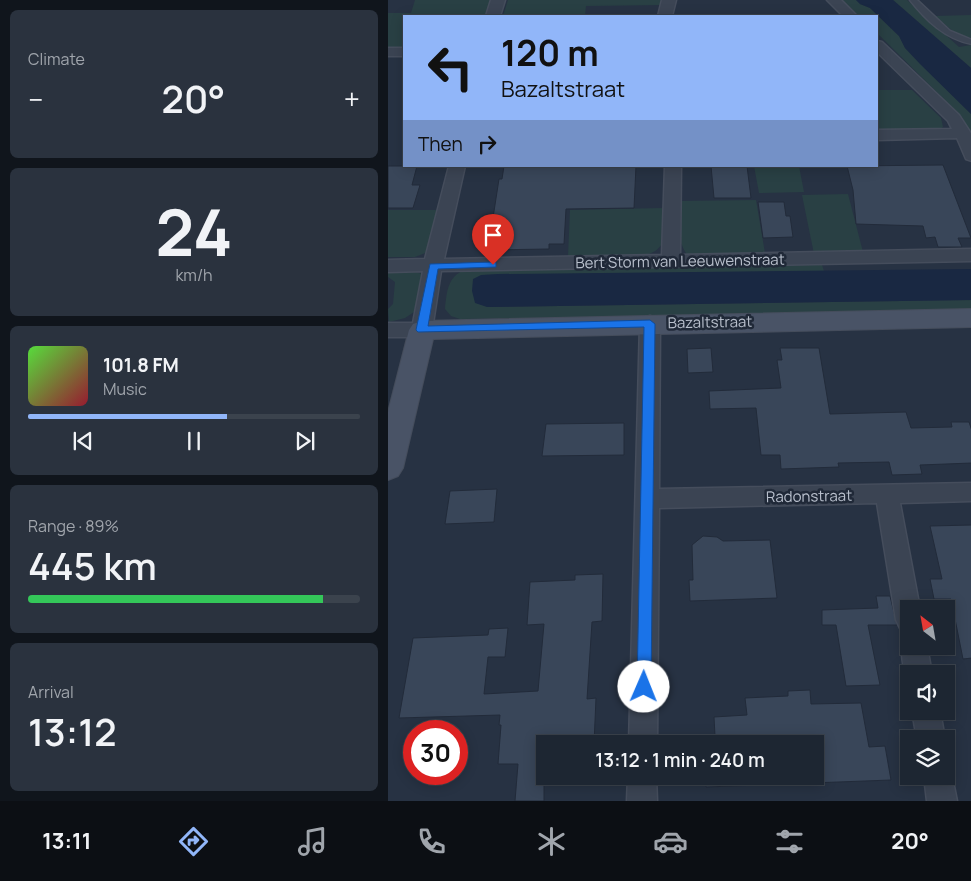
<!DOCTYPE html>
<html lang="en">
<head>
<meta charset="utf-8">
<style>
  :root { --surface:#1d2632; --page:#2a323e; --text:#f1f3f6; --muted:#a0a5ac; --line:#3b434d; --accent:#91b6f9 }
  body { margin:0; font-family:Manrope,sans-serif; background:var(--page); color:var(--text); height:100vh; display:flex; flex-direction:column; font-size:19px; white-space:nowrap }
  * { box-sizing:border-box; margin:0 }
  p { font-size:16px; color:var(--muted) }
  .icon { flex:none; width:28px; height:28px; fill:none; stroke:currentColor; stroke-width:2; stroke-linecap:round; stroke-linejoin:round }
  .map { position:relative; flex:1; overflow:hidden }
  .drawer { display:flex; flex-direction:column; gap:10px; padding:10px; background:#10151c; width:388px }
  .drawer>* { flex:none }
  .hud { position:absolute; left:15px; top:15px; width:475px; height:152px; border-radius:0px; box-shadow:0 2px 12px #0003,0 0 0 1px var(--line); background:#91b6f9; color:#111; overflow:hidden }
  .needle { width:32px; rotate:329deg }
  .tools { position:absolute; left:512px; top:600px; display:grid; gap:10px }
  .tools a { display:grid; place-items:center; width:55px; height:55px; border-radius:0px; background:var(--surface); box-shadow:0 2px 12px #0003,0 0 0 1px var(--line); font-size:25px }
  .speed { position:absolute; left:15px; top:720px; display:flex; gap:10px; font-size:25px; font-weight:700; text-align:center }
  .speed>* { display:grid; place-content:center; width:65px; height:65px; border-radius:50%; background:var(--surface); box-shadow:0 2px 12px #0003,0 0 0 1px var(--line); line-height:1 }
  .speed .limit { border:8px solid #d22; background:#fff; color:#111 }
  .pin { position:absolute; display:grid; place-items:center; width:42px; height:42px; color:#fff; margin:-51px -21px; border-radius:50% 50% 50% 0; rotate:-45deg; box-shadow:0 0 5px #0007 }
  .pin .icon { rotate:45deg }
  .me { position:absolute; width:55px; margin:-28px; rotate:1deg; stroke-linejoin:round; filter:drop-shadow(0 0 4px #0008) }
  .turn { display:flex; align-items:center; gap:18px; height:105px; padding:0 15px; font-size:22px }
  .turn .icon { width:65px; height:65px; stroke-width:2.5 }
  .turn b { display:block; font-size:35px; line-height:42px }
  .then { display:flex; align-items:center; height:48px; padding:0 15px; background:#0003; gap:10px; font-size:19px }
  .big { font-size:38px; font-weight:600; line-height:1.1 }
  .drawer .widget { flex:1; display:flex; flex-direction:column; justify-content:center; gap:8px; min-width:0; padding:0 18px; border-radius:8px; background:var(--page) }
  .drawer .dial { align-items:center; gap:0 }
  .dial b { font-size:65px; line-height:1 }
  .song { display:flex; align-items:center; gap:15px }
  .cover { width:60px; height:60px; border-radius:8px; background:linear-gradient(135deg,hsl(110 70% 55%),hsl(350 70% 35%)) }
  .played { height:5px; border-radius:2px; background:linear-gradient(90deg,var(--accent) 60%,var(--line) 60%) }
  .keys { display:flex; justify-content:space-around; direction:ltr }
  .heat { display:flex; justify-content:space-between; align-items:center; font-size:28px; direction:ltr }
  .charge { height:8px; border-radius:4px; background:linear-gradient(90deg,#34c759 89%,var(--line) 0) }
  .trip { position:absolute; left:148px; top:735px; width:288px; height:50px; border-radius:0px; background:var(--surface); box-shadow:0 2px 12px #0003,0 0 0 1px var(--line); font-weight:600; line-height:50px; text-align:center }
  .menu { display:flex; height:80px; justify-content:space-around; align-items:center; background:#0c0f14; color:var(--muted) }
  .menu .icon { width:35px; height:35px }
  .menu .current { color:var(--accent) }
  .menu b { font-size:22px; color:var(--text) }
  main { display:flex; flex:1; min-height:0 }
  .map>svg:first-child { display:block }
  .green { fill:#294044 }
  .water { fill:#192842 }
  .building { fill:#394659; stroke:#222b3a }
  .lines { fill:none; stroke-linecap:round; stroke-linejoin:round }
  .lane-casing { stroke:#454d5c; stroke-width:3 }
  .street-casing { stroke:#454d5c; stroke-width:3 }
  .secondary-casing { stroke:#454d5c; stroke-width:2 }
  .lane { fill:#3b4453; fill-rule:evenodd }
  .street { fill:#3b4453; fill-rule:evenodd }
  .secondary { fill:#495366; fill-rule:evenodd }
  .route { fill:#1a73e8; stroke:#114b97 }
  .labels { text-anchor:middle; dominant-baseline:central; stroke-width:5; stroke-linejoin:round; paint-order:stroke }
  .street-label { font-size:15px; fill:#b9c0cd; stroke:#202938 }
</style>
</head>
<body>
<main>
<section class="drawer">
<div class="widget"><p>Climate</p>
<div class="heat"><a>−</a><b class="big">20°</b><a>+</a></div>
</div>
<div class="widget dial"><b>24</b><p>km/h</p></div>
<div class="widget">
<div class="song"><i class="cover"></i><div><b>101.8 FM</b><p>Music</p></div></div>
<div class="played"></div>
<div class="keys"><svg class="icon" aria-label="previous" viewBox="0 0 24 24"><path d="M18 5L8 12l10 7zM5 5v14"/></svg><svg class="icon" aria-label="pause" viewBox="0 0 24 24"><path d="M8 5v14M16 5v14"/></svg><svg class="icon" aria-label="next" viewBox="0 0 24 24"><path d="M6 5l10 7-10 7zM19 5v14"/></svg></div>
</div>
<div class="widget"><p>Range · 89%</p><b class="big">445 km</b><div class="charge"></div></div>
<div class="widget"><p>Arrival</p><b class="big">13:12</b></div>
</section>
<div class="map">
<svg width="584" height="801" viewBox="0 0 584 801">
  <rect width="100%" height="100%" fill="#273243"/>
  <path class="green" d="M27,0H106L101,16H16V47H0V13H23Z
    M120,0H277V5L198,6L197,16H115Z
    M455,0H468L472,4L482,8L511,36L517,48L583,114V135L574,117L489,33V16H471Z
    M505,0H519L571,47L583,45V68Z
    M583,15V38L567,33L547,16Z
    M489,90H524L553,118L555,127L548,132L489,134Z
    M366,166H411L416,192L371,193Z
    M460,194L475,252L426,254L414,195Z
    M368,200L378,259L300,256C288,241 291,220 291,201Z
    M275,208C276,232 283,249 254,256H180L182,210Z
    M0,210H55L45,250L27,257H0Z
    M434,265L436,271L93,275L99,307L584,300L583,312L72,319L63,316L57,309C59,289 60,275 81,268Z
    M0,270C12,270 22,270 34,274L36,280L29,310L17,318L1,322L0,309L5,304L7,282L0,277Z"/>
  <path class="water" d="M468,0H505L583,68V114L532,64L517,48L511,36L482,8L472,4Z
    M583,269V300L99,307L87,303L84,291L85,279L93,275L110,274Z"/>
  <path class="building" d="M555,165L583,238H570L574,247H550L547,237L538,238L535,226L468,224L465,190L459,166Z
    M0,166H29L24,185H32L25,208H0Z
    M116,166H248L246,208L178,209L176,244H161V249L100,250L111,179H114Z
    M323,166H359L363,198H326Z
    M370,202H396L398,216H402L405,237L375,238Z
    M323,348L325,372L300,373L299,349Z
    M392,348H431L442,414L518,412L523,428L564,427L563,422H581L584,431V463L532,465L534,474L504,475L501,462L450,463L451,467L393,469L392,455H373L368,408L322,409L321,391L393,388L389,360H394Z
    M236,423V455L154,456L158,424Z
    M109,489L106,522L57,524L62,491Z
    M584,525V658L575,659L563,599H546L542,579H554L542,526Z
    M315,536L329,537L335,541L382,540L389,598L302,601L301,580H305L304,545Z
    M215,574L214,621L204,622L199,699L208,698L206,744H156V801H127L130,764H110L113,725H111L112,715L11,718L25,638L100,635L101,629L120,628L117,657H100L96,694L150,691L156,624L139,625L142,582L187,580V575Z
    M488,596H502L509,625H480L492,685L458,686L448,625H434V610L490,608Z
    M422,690L423,704L473,703L481,747L497,746L503,780L318,787V776H426V744H316V737L327,736L326,717L359,715L357,698L400,696V691Z"/>
  <g class="lines">
    <defs>
      <path id="lane" d="M522,0H529L562,31L584,40V44C557,39 538,20 522,0Z"/>
      <path id="street" d="M103,0H117L112,16H98Z
        M274,0H288L284,16H270Z
        M439,0H453L469,16H455Z
        M489,41L494,42L571,115L584,135V161L578,159L569,138L489,140V130L564,129L560,121L489,52Z
        M0,48H16V56H0Z
        M61,166H77L56,259L274,255L277,166H293L292,255L584,249V261L53,271L44,330L41,335L34,337H0V323H25L35,271L0,272V260L37,259Z
        M262,316L269,318L272,323L271,489L584,483V501L512,503L532,609H521V632L512,628L508,620L489,503L271,508L269,744H241L252,323L255,318Z
        M521,636V646H539L544,674H521V682C515,669 511,651 517,637Z
        M524,711H552L557,739H529Z
        M559,765L564,776L569,801H539L536,776H559Z
        M240,776H268L269,801H239Z"/>
      <path id="secondary" d="M584,309V327L45,339L15,468L10,476L0,480V412L21,330L25,324L34,321Z"/>
    </defs>
    <use href="#lane" class="lane-casing"/>
    <use href="#street" class="street-casing"/>
    <use href="#secondary" class="secondary-casing"/>
    <use href="#lane" class="lane"/>
    <use href="#street" class="street"/>
    <use href="#secondary" class="secondary"/>
  </g>
  <path class="route" d="M105,262H108V267L50,269L40,326L262,320L267,324L263,687L261,692L256,694L251,692L249,687L256,327L30,332L28,330L42,264Z"/>
  <g class="labels">
    <g class="street-label">
      <text transform="translate(292 261) rotate(-1)">Bert Storm van Leeuwenstraat</text>
      <text transform="translate(322 322) rotate(-1)">Bazaltstraat</text>
      <text transform="translate(421 496) rotate(-1)">Radonstraat</text>
    </g>
  </g>
</svg>
<div class="tools">
<a><svg class="needle" viewBox="-14 -14 28 28"><path d="M0-13l5 13h-10z" fill="#e53935"/><path d="M0 13l5-13h-10z" fill="#a0a5ac"/></svg></a>
<a><svg class="icon" aria-label="sound" viewBox="0 0 24 24"><path d="M4 9h4l5-4v14l-5-4H4zM17 9q2 3 0 6"/></svg></a>
<a><svg class="icon" aria-label="layers" viewBox="0 0 24 24"><path d="M12 4l9 5-9 5-9-5zM3 14l9 5 9-5"/></svg></a>
</div>
<div class="speed"><div class="limit">30</div></div>
<div class="pin" style="left:105px;top:265px;background:#d93025"><svg class="icon" aria-label="arrive" viewBox="0 0 24 24"><path d="M6 21V4h12l-3 4 3 4H6"/></svg></div>
<svg class="me" style="left:256px;top:687px" viewBox="-20 -20 40 40"><circle r="19" fill="#fff"/><path d="M0-13L10 11 0 6-10 11z" fill="#1a73e8"/></svg>
<div class="trip">13:12 · 1 min · 240 m</div>
<div class="hud">
<div class="turn"><svg class="icon" aria-label="left" viewBox="0 0 24 24"><path d="M17 20v-9H6M10 6l-5 5 5 5"/></svg><div><b>120 m</b>Bazaltstraat</div></div>
<div class="then">Then<svg class="icon" aria-label="right" viewBox="0 0 24 24"><path d="M7 20v-9h11M14 6l5 5-5 5"/></svg></div>
</div>
</div>
</main>
<nav class="menu">
<b>13:11</b>
<svg class="icon current" aria-label="directions" viewBox="0 0 24 24"><path d="M12 3l9 9-9 9-9-9zM9 14v-3h6M13 9l2 2-2 2"/></svg>
<svg class="icon" aria-label="music" viewBox="0 0 24 24"><path d="M9 18V5l10-2v13"/><circle cx="6" cy="18" r="3"/><circle cx="16" cy="16" r="3"/></svg>
<svg class="icon" aria-label="phone" viewBox="0 0 24 24"><path d="M5 4h4l2 5-3 2q2 4 5 5l2-3 5 2v4C11 20 4 13 5 4z"/></svg>
<svg class="icon" aria-label="climate" viewBox="0 0 24 24"><path d="M12 3v18M4 7l16 10M4 17L20 7"/></svg>
<svg class="icon" aria-label="car" viewBox="0 0 24 24"><path d="M5 17H2v-5l4-1 3-4h7l3 4 3 1v5h-3M9 17h6M6 11h13"/><circle cx="7" cy="17" r="2"/><circle cx="17" cy="17" r="2"/></svg>
<svg class="icon" aria-label="filters" viewBox="0 0 24 24"><path d="M4 7h16M4 17h16"/><circle cx="9" cy="7" r="2"/><circle cx="15" cy="17" r="2"/></svg>
<b>20°</b>
</nav>
</body>
</html>
